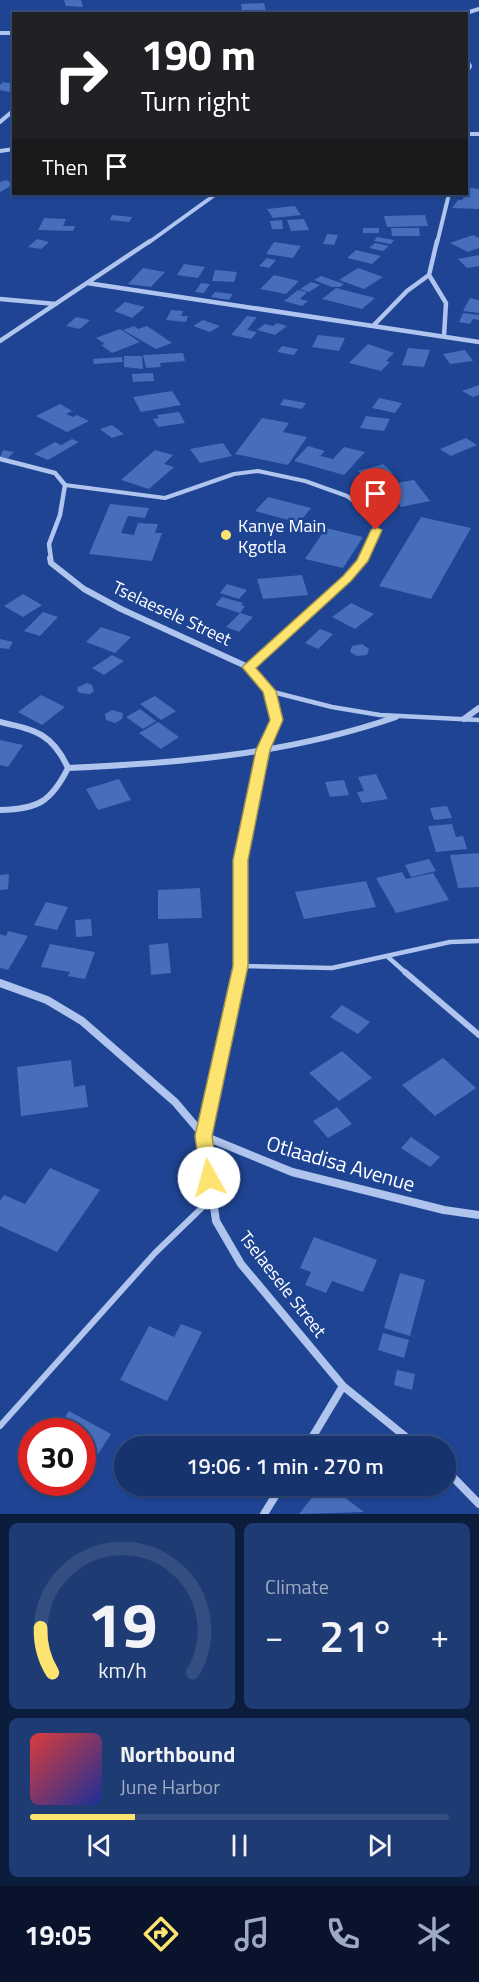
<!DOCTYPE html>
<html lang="en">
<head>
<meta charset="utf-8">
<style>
  :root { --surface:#16336e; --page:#1f3b73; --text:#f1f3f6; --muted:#9eaac2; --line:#354e81; --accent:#fde36f }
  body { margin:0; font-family:"Titillium Web",sans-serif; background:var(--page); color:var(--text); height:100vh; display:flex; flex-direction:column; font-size:22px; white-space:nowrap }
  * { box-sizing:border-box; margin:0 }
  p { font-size:20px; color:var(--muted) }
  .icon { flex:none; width:33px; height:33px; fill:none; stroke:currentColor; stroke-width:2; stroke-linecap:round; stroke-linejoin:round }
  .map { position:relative; height:1514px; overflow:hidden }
  .details { display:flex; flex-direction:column; gap:9px; padding:9px; background:#0c1c3c; flex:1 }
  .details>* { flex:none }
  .top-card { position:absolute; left:12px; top:12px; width:456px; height:183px; border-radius:0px; box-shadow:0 2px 4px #0004,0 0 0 2px var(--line); background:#202124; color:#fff; overflow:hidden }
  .speed { position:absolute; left:18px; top:1418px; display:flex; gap:12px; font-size:30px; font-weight:700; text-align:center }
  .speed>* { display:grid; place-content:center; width:78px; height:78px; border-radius:50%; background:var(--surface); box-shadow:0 2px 4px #0004,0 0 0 2px var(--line); line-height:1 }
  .speed .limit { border:9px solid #d22; background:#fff; color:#111 }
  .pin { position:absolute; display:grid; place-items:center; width:51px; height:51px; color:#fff; margin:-62px -26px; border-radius:50% 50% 50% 0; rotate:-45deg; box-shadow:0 0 6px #0007 }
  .pin .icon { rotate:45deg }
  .me { position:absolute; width:66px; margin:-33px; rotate:353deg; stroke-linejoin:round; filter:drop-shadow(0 0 4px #0008) }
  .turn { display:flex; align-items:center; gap:21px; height:126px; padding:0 30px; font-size:27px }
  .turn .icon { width:78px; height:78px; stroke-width:2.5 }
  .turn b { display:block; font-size:42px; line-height:51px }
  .then { display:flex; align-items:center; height:57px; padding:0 30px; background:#0003; gap:12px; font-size:22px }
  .big { font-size:45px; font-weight:600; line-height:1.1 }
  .details .tile { flex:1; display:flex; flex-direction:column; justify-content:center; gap:9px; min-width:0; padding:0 21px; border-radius:9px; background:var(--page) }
  .details .dial { align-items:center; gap:0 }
  .dial svg { height:156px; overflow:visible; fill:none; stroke:var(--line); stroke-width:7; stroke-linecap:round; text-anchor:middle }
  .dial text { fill:var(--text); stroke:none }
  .song { display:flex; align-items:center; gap:18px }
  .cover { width:72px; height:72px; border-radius:9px; background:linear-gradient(135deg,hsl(0 70% 55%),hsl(230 70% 35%)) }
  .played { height:6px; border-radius:3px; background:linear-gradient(90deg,var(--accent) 25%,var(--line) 25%) }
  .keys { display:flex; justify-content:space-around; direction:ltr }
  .heat { display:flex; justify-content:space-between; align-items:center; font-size:33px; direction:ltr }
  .details .tiles { flex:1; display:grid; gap:9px; grid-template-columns:1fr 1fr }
  .tile:last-child { grid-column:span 2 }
  .trip { position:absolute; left:114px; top:1436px; width:342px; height:60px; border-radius:30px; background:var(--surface); box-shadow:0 2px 4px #0004,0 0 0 2px var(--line); font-weight:600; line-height:60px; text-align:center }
  .tabs { display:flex; height:96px; justify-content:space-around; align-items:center; background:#09142c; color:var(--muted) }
  .tabs .icon { width:42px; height:42px }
  .tabs .selected { color:var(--accent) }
  .tabs b { font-size:27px; color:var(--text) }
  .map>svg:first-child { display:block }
  .building { fill:#466eba }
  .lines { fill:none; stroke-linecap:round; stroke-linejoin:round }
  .lane-far2 { stroke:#b0c5ee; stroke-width:4 }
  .lane-far1 { stroke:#b0c5ee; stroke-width:4.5 }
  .lane { stroke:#b0c5ee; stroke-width:6 }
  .street-far3 { stroke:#b0c5ee; stroke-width:4 }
  .street-far2 { stroke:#b0c5ee; stroke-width:4.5 }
  .street-far1 { stroke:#b0c5ee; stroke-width:6 }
  .street { stroke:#b0c5ee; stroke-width:8 }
  .route { fill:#fde36f; stroke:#a49448; stroke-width:1.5 }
  .poi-dot { fill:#fde36f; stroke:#1e4493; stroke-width:2 }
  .labels { text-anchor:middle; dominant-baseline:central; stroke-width:5; stroke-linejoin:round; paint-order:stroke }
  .poi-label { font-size:18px; fill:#fff; stroke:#1e4493; text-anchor:start }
  .street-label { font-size:18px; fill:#fff; stroke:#1e4493 }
  .near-street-label { font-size:21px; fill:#fff; stroke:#1e4493 }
</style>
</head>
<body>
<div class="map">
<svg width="479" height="1514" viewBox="0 0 479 1514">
  <rect width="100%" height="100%" fill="#1e4493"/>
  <path class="building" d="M64,0H81L83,7L66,6Z
    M264,3L266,11H242L241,4Z
    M3,82L14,84V88L9,92L0,90V85Z
    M6,180L14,184L0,192V182Z
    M466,187L479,189V209L452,208L458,200H462L466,194Z
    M295,206L301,215L273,218L267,209Z
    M112,215L132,217L129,222L110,220Z
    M425,215L428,226L387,227L384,216Z
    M44,218L66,219L63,226H75L73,231L38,230Z
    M304,219L309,230L291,231L287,220Z
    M282,220L283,229H272L270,221Z
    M363,228H379V233H363Z
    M391,228H419L420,236H392Z
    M327,234L338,235L334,245L323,244Z
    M473,235L479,238V248L468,252L450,243Z
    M377,237L394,240L391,244L374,241Z
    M37,239L49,242L41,249L28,247Z
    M274,242L301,246L293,258L266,254Z
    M375,243L389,246L383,251L369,248Z
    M356,250L381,256L372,264L347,258Z
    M479,255V266L467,268L458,259Z
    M267,258L276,260L269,268L259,266Z
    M184,264L205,267L198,278L177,275Z
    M143,268L165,272L151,287L128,284Z
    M358,268L383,277L364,289L339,280Z
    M215,270L237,272L234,282L212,281Z
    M274,275L299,281L286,294L260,289Z
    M321,276L344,284L340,287H332L314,280Z
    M311,282L320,285L309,292L300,289Z
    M201,283L210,284L204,293L195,292Z
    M336,288L375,298L362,309L322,299Z
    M298,290L307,292L300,299L308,301L302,306L284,301Z
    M215,292L233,294L229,300L211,297Z
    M470,298L479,300V313L463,311Z
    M125,302L145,307L132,318L114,311Z
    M171,310L183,311L181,316H188L186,322L166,320Z
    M463,313L479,315V320L473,319L470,324L459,322Z
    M247,316L257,317L247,330L257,332L251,339L231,335Z
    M76,317L90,320L80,329L66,326Z
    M203,320L220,326L210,332L193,326Z
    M277,323L287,326L275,335L257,330L265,324L273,326Z
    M134,326L138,329L147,326L172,343L156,349L123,330Z
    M120,329L140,342L112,353L101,345L105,344L96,338Z
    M318,335L345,338L339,351L312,347Z
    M368,344L394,353L386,361L390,362L381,371L349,363Z
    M282,346L298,349L294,355L277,352Z
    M408,348L430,350L424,367L402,365Z
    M465,350L473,361L450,364L443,354Z
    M183,353L185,361L160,363L161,367L146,368L143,355Z
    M124,356H142L143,369L124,367Z
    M122,357L123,362L94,364L93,359Z
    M153,373L154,381L133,382L132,374Z
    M479,385V395L473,397L462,391Z
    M172,391L181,405L141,412L133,397Z
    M379,398L402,403L395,413L372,408Z
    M284,399L306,403L302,409L280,405Z
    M60,404L72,411L66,414L73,417L77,415L89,421L67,432L36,416Z
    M179,412L185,423L158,427L153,419L159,418L157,415Z
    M366,416L390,419L384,431L360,428Z
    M262,418L289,423L283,432L307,437L288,465L235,454Z
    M112,425L124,434L112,438L100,429Z
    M466,438L477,445L451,456L440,449Z
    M72,439L79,442L48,460L34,454L55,442L61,445Z
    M223,443L232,456L200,463L190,449Z
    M308,446L325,451L320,456L333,459L344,447L365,452L344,475L294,461Z
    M3,450L14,452L8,458L0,457Z
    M155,450L173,455L164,464L174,467L149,489L121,480Z
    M383,464L393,473L368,481L358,471Z
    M414,480L430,501L401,507L385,485Z
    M268,497L311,508L299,523L255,511Z
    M110,504L149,508L145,518L128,516L121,533L134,535L138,523L158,524L155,533H162L152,561L89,554Z
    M421,517L471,528L431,599L379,586Z
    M326,528L363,537L343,568L305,559Z
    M302,575L308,595L263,599L257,579Z
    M227,584L247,590L239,599L220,593Z
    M23,594L42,605L23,617L4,606Z
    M222,597L243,603L241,605L245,606L240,613L215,605Z
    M351,603L374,614L355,629L332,617Z
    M43,612L58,617L40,636L24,631Z
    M240,613L253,617L239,632L226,627Z
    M101,627L131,637L115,653L86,642Z
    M320,629L333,634L318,649L305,643Z
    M0,639L13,642L9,649L0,648Z
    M362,644L369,649L367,655L357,656L350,652L352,646Z
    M112,655L124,661L104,675L92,668Z
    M87,683L92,685L94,691L90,694L80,693L77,690L78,687Z
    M41,695L65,707L42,725L18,712Z
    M155,696L176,711L161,720L140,704Z
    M140,709L156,721L143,729L126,717Z
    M112,710L123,713L122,719L115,723L106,720L105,714Z
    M158,722L179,737L161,749L139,733Z
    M0,740L23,745L8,767L0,765Z
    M376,774L388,799L362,803L357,792L364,791L358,777Z
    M119,779L131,800L98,810L86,789Z
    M344,780L349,795L330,797L325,782Z
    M447,806L452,818L434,820L430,808Z
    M452,824L456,837L463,836L467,849L436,852L428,826Z
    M479,853V887L458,888L450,855Z
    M429,859L436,871L411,877L405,865Z
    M402,872L406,879L433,873L449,900L396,913L376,878Z
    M9,874L8,889L0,890V875Z
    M366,881L376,907L304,919L295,892Z
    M200,888L202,918L158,919V890Z
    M46,902L68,907L57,930L34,925Z
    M91,919L92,936L76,937L75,920Z
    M8,931L28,936L8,970L0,968V934L6,936Z
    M168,943L171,973L151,975L149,945Z
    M50,944L95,952L85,979L68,976L70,972L41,967Z
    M342,1005L370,1022L358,1034L330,1017Z
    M342,1051L372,1078L339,1101L309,1073Z
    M443,1058L476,1088L435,1116L402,1085Z
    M71,1060L74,1087L85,1085L88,1107L21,1116L17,1067Z
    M337,1107L352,1124L328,1138L313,1121Z
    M411,1137L440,1157L430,1167L401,1148Z
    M50,1168L100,1190L57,1252L0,1226V1201L4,1195L25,1204Z
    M314,1237L377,1260L363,1292L332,1281L326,1293L305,1285L311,1272L300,1268Z
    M400,1273L425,1280L410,1336L384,1328Z
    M181,1324L202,1332L167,1401L120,1380L149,1326L174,1337Z
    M383,1333L409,1340L404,1358L378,1350Z
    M397,1370L415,1374L412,1390L394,1385Z
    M69,1411L111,1434L82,1479V1431H56Z
    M322,1485H328L364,1512L299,1514Z"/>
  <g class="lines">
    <path class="lane-far2" d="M65,485L165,498L234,474L258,471L305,481L347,496L370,514L376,530L363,559"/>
    <path class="lane-far1" d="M248,667L347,578L363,558
      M269,691L332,707L380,715L479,720
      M388,957L406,973
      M240,966L332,968L450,942L479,941"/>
    <path class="lane" d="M405,972L479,1035
      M0,1426L155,1253L212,1198"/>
    <path class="street-far3" d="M463,14L479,9
      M0,33H14
      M466,59L470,66L466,74
      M0,122L14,110
      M466,134H479
      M0,151L14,149
      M148,243L216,194
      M437,243L449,194"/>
    <path class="street-far2" d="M429,275L446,303L444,336
      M87,283L479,342
      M0,299L56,304
      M373,326L407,291L429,275L437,241
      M0,341L150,241
      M0,459L55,473L65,485L60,515L49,544L51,559"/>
    <path class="street-far1" d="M50,558L51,563L84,589L121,609L248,667L269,691L276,720L263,750L241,860L238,973
      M464,719L479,708
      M0,722C35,730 52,733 68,768
      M0,810C38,809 51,802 68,768C180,763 289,754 396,717"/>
    <path class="street" d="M239,972L204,1136L216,1221L241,1264L343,1386L417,1446
      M0,983L47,1000L82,1021L175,1102L204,1136L292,1172L444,1210L479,1215
      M307,1446L343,1386
      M446,1470L479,1504
      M264,1514L282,1485"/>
  </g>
  <path class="route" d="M376,527L382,530L368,561L351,581L256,668L276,691L283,720L270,750L248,860V966L212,1136L218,1178L215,1183L209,1185L203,1183L201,1178L195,1136L233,966V860L256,750L270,720L263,692L242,667L343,576L357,560L371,530Z"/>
  <circle class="poi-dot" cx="226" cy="535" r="6"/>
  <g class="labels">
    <g class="poi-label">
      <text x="238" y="525">Kanye Main<tspan x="238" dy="21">Kgotla</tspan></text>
    </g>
    <g class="street-label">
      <text transform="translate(172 613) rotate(25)">Tselaesele Street</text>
      <text transform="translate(283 1284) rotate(52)">Tselaesele Street</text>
    </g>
    <g class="near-street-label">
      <text transform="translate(341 1163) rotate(16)">Otlaadisa Avenue</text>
    </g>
  </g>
</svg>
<div class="speed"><div class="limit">30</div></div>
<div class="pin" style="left:376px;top:530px;background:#d93025"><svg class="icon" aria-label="arrive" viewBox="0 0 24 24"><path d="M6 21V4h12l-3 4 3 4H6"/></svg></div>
<svg class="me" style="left:209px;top:1178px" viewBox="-20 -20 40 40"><circle r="19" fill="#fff"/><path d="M0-13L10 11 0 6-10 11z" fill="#fde36f"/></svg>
<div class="trip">19:06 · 1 min · 270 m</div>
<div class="top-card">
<div class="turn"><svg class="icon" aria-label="right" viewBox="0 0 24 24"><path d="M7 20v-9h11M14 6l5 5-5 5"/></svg><div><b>190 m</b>Turn right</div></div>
<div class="then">Then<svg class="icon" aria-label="arrive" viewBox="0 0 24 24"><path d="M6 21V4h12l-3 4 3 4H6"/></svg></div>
</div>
</div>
<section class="details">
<div class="tiles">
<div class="tile dial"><svg viewBox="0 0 100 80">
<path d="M14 69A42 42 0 1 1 86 69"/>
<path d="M14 69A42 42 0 0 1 8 46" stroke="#fde36f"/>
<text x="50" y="56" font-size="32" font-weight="700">19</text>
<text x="50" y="72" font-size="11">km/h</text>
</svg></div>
<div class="tile"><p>Climate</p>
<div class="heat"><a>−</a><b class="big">21°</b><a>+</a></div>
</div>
<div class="tile">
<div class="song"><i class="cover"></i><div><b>Northbound</b><p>June Harbor</p></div></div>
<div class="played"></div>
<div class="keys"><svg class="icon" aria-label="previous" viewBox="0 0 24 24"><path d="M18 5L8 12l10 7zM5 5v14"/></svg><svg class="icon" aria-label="pause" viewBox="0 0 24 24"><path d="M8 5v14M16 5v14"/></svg><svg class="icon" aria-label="next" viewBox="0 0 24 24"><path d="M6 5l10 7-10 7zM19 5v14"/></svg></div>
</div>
</div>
</section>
<nav class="tabs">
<b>19:05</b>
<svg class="icon selected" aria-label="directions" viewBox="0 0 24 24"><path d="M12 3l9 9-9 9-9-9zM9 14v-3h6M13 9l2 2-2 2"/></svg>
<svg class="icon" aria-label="music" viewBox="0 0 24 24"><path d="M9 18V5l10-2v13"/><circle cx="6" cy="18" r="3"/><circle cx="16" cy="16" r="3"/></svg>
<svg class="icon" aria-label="phone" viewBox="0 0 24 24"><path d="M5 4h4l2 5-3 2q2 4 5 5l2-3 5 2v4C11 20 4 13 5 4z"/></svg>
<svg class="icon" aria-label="climate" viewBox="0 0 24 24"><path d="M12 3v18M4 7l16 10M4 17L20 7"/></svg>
</nav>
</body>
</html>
